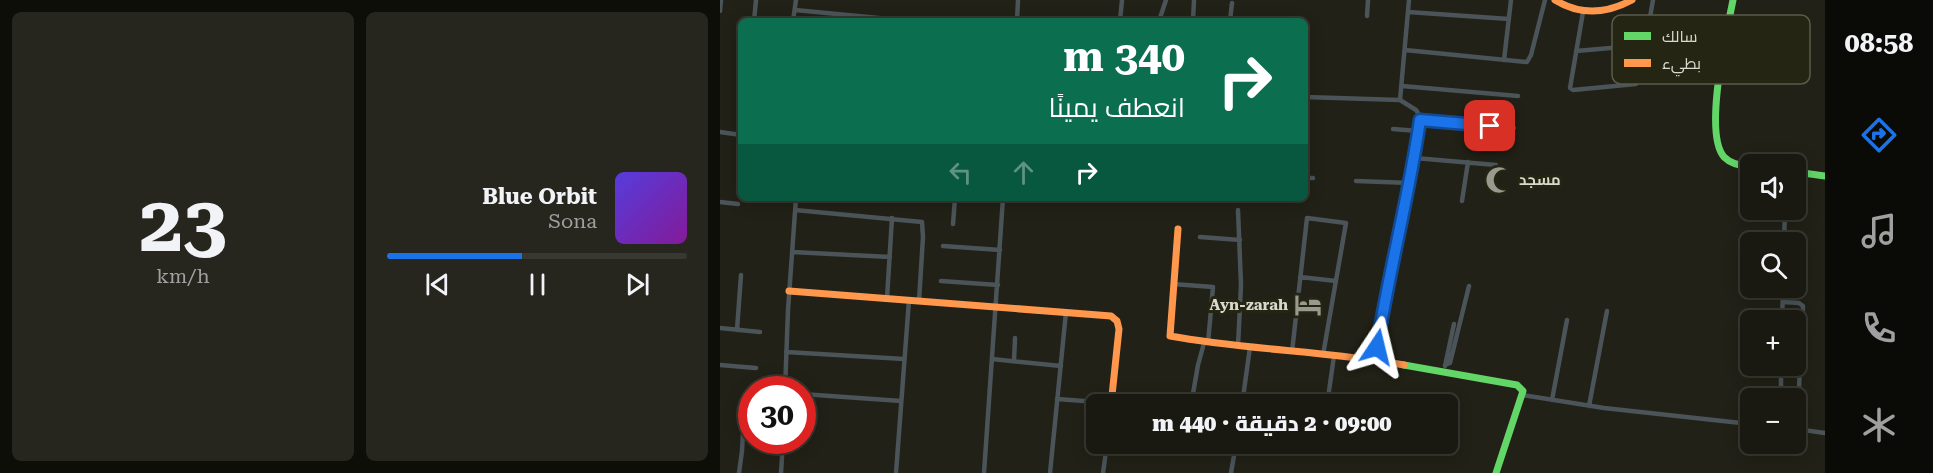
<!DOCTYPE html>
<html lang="ar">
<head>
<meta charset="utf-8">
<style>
  :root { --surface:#191911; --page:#26261f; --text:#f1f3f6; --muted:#9fa09f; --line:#373831; --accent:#1a73e8 }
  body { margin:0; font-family:"Roboto Serif",Cairo,serif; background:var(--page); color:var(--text); direction:rtl; height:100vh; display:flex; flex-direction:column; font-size:22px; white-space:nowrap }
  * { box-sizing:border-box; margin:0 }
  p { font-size:20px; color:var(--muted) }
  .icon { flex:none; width:33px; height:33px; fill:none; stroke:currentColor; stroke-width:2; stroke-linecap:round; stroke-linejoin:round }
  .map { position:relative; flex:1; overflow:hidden; direction:ltr }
  .drawer { display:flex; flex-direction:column; gap:12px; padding:12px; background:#0e0e09; width:720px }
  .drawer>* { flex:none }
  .guide { position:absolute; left:18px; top:18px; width:570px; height:183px; border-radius:9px; box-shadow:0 3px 15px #0003,0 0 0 2px var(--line); direction:rtl; background:#0b6e4f; color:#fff; overflow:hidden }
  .fabs { position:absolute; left:1020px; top:154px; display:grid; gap:12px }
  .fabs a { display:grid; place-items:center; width:66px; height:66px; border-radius:9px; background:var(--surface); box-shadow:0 3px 15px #0003,0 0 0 2px var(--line); font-size:30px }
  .speed { position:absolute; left:18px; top:376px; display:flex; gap:12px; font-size:30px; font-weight:700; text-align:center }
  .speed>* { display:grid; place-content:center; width:78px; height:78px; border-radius:50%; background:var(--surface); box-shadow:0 3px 15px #0003,0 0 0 2px var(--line); line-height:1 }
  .speed .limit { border:9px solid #d22; background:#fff; color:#111 }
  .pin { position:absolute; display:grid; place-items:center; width:51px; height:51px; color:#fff; margin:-26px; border-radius:12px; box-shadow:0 3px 9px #0006 }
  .me { position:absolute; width:66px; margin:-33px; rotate:10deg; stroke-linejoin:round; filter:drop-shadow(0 0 4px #0008) }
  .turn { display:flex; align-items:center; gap:21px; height:126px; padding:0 24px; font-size:27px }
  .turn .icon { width:78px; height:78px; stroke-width:2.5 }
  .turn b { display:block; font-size:42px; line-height:51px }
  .lanes { display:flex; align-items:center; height:57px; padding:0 24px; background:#0003; justify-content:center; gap:30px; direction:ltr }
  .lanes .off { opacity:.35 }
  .drawer .widget { flex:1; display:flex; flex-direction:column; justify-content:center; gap:9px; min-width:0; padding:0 21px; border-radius:9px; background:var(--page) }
  .drawer .dial { align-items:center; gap:0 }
  .dial b { font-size:78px; line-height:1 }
  .song { display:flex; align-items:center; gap:18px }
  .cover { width:72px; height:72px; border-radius:9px; background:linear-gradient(135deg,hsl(250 70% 55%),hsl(290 70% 35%)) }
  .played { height:6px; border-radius:3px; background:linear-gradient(90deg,var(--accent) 45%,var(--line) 45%) }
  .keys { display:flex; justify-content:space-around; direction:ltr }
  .drawer .tiles { flex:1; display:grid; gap:12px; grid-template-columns:repeat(2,1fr) }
  .trip { position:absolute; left:366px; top:394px; width:372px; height:60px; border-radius:9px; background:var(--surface); box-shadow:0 3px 15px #0003,0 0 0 2px var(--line); font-weight:800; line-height:60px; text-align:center; direction:rtl }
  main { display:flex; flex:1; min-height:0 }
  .menu { display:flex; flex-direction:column; width:108px; justify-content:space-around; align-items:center; background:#0a0a07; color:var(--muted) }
  .menu .icon { width:42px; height:42px }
  .menu .selected { color:var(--accent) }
  .menu b { font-size:27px; color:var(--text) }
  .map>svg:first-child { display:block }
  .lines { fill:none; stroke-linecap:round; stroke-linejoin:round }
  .street { stroke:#4b5458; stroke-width:4.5 }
  .fast { stroke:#63d668; stroke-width:7 }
  .slow { stroke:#ff974d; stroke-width:7 }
  .route-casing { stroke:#114b97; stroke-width:15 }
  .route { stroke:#1a73e8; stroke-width:10 }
  .labels { text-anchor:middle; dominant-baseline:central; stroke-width:6; stroke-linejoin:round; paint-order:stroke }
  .poi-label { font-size:15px; font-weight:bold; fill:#d9d9ce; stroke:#252513; text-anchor:start }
  .key { fill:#252513; stroke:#5b5b4b; stroke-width:1.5 }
  .key-label { font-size:16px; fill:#d9d9ce }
</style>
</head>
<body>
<main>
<nav class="menu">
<b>08:58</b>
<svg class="icon selected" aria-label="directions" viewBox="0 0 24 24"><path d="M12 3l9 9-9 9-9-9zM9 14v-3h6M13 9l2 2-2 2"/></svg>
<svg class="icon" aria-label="music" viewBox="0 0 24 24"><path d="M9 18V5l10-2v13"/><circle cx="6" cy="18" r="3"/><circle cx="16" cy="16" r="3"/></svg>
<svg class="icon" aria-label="phone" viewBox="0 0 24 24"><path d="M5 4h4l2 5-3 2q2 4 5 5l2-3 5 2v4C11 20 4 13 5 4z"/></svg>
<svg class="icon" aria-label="climate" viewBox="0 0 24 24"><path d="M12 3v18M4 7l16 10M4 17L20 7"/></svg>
</nav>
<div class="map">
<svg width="1105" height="473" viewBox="0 0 1105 473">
  <rect width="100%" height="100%" fill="#212117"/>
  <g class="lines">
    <path class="street" d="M75,10L190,21
      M0,11L1,0
      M688,12L789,19
      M863,12L850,88L853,90L916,84L919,81L933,0
      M647,16L648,0
      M34,21L36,0
      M73,21L76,0
      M297,21L298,0
      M400,21L402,0
      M439,21L446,0
      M473,21L474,0
      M510,21L512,3
      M685,50L807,62L811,55L825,0
      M856,51L925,45
      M784,60L791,0
      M682,86L798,96
      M585,97L680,100L696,110L700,116L691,183L673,261L655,360
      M680,100L689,0
      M700,120L794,128
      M673,129L698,131
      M0,132L21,135
      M695,158L776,165
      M585,178H593
      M636,181L691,183
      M742,201L748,162
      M0,202L18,204
      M75,210L202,222L203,237L199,301
      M518,210L521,285L518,346
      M233,224L235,198
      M480,237L520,240
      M1064,243L1065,210
      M223,246L280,250
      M72,252L170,257
      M580,277L616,281
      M221,281L278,285
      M453,284L493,287L488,343
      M167,298L172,218
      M1063,302L1079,303L1083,306L1077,429
      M1062,321L1063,288
      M0,328L40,332
      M17,330L21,275
      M66,352L184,359
      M572,352L587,218L626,223L603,355
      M272,359L341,366
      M294,361L295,338
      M0,365L36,368
      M725,365L730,363L749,286
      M725,366L734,324
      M65,390L68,310L76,198
      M82,394L181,401
      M802,395L884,408L1030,424
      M337,399L391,403
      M1061,399V366
      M832,400L847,320
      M471,405L478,365L484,343
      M522,405L530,347
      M607,405L614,356
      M869,406L887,311
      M1076,429L1105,433
      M19,473L22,451L24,413
      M61,473L63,441
      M176,473L189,300
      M264,473L283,198
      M330,473L346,312
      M383,473L387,444
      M511,473L516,444"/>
    <path class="fast" d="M1013,0C1007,31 983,133 1004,157C1011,164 1021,166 1030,167
      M1076,172L1105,176
      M684,365L797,385L803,391L776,473"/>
    <path class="slow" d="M835,0C861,16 886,14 912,0
      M458,229L450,336C527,350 606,351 684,365
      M69,291L391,316L397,321L399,329L391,405"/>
  </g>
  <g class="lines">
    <defs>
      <path id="route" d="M657,347C669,271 689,196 700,120L770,126"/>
    </defs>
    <use href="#route" class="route-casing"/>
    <use href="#route" class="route"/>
  </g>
  <defs>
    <symbol id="mosque-bare" viewBox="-9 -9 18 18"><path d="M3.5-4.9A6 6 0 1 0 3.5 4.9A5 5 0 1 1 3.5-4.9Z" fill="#99998e" stroke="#252513" stroke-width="2.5" paint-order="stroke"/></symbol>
    <symbol id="hotel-bare" viewBox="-9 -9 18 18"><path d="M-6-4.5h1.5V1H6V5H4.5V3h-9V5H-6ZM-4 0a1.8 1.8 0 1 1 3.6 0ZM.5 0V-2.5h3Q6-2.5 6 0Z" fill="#99998e" stroke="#252513" stroke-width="2.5" paint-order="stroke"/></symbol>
  </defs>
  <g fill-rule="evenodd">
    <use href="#mosque-bare" x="760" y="161" width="38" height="38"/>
    <use href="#hotel-bare" x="569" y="286" width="38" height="38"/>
  </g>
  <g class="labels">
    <g class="poi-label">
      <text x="799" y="180">مسجد</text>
      <text x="568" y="305" text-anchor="end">Ayn-zarah</text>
    </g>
  </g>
  <rect x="892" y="15" width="198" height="69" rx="9" class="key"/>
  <rect x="904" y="32" width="27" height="8" fill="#63d668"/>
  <rect x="904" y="59" width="27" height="8" fill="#ff974d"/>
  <g class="key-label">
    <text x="942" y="42">سالك</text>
    <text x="942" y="69">بطيء</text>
  </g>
</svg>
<div class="fabs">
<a><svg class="icon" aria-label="sound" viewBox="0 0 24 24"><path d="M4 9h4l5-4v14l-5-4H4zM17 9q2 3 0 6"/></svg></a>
<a><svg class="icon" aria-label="search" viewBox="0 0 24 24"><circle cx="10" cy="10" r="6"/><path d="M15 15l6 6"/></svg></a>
<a>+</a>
<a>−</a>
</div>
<div class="speed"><div class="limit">30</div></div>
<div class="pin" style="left:770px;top:126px;background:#d93025"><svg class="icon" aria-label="arrive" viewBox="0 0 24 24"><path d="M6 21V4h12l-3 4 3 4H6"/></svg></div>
<svg class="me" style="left:657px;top:347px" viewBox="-20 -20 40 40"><path d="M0-17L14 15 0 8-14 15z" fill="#1a73e8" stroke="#fff" stroke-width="4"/></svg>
<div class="trip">09:00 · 2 دقيقة · 440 m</div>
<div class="guide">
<div class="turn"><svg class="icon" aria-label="right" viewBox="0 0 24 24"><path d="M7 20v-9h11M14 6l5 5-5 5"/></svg><div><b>340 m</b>انعطف يمينًا</div></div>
<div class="lanes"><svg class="icon off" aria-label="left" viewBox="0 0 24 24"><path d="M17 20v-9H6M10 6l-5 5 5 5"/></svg><svg class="icon off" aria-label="ahead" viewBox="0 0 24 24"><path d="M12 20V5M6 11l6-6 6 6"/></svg><svg class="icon" aria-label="right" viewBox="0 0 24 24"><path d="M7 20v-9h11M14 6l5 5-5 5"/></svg></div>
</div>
</div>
<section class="drawer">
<div class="tiles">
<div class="widget">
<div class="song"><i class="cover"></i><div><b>Blue Orbit</b><p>Sona</p></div></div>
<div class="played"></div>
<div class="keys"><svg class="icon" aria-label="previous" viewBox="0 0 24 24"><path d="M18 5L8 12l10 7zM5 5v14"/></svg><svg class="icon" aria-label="pause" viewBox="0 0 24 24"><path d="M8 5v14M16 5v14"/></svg><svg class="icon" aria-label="next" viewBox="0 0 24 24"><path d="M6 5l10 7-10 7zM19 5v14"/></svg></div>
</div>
<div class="widget dial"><b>23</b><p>km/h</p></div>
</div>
</section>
</main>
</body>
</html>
